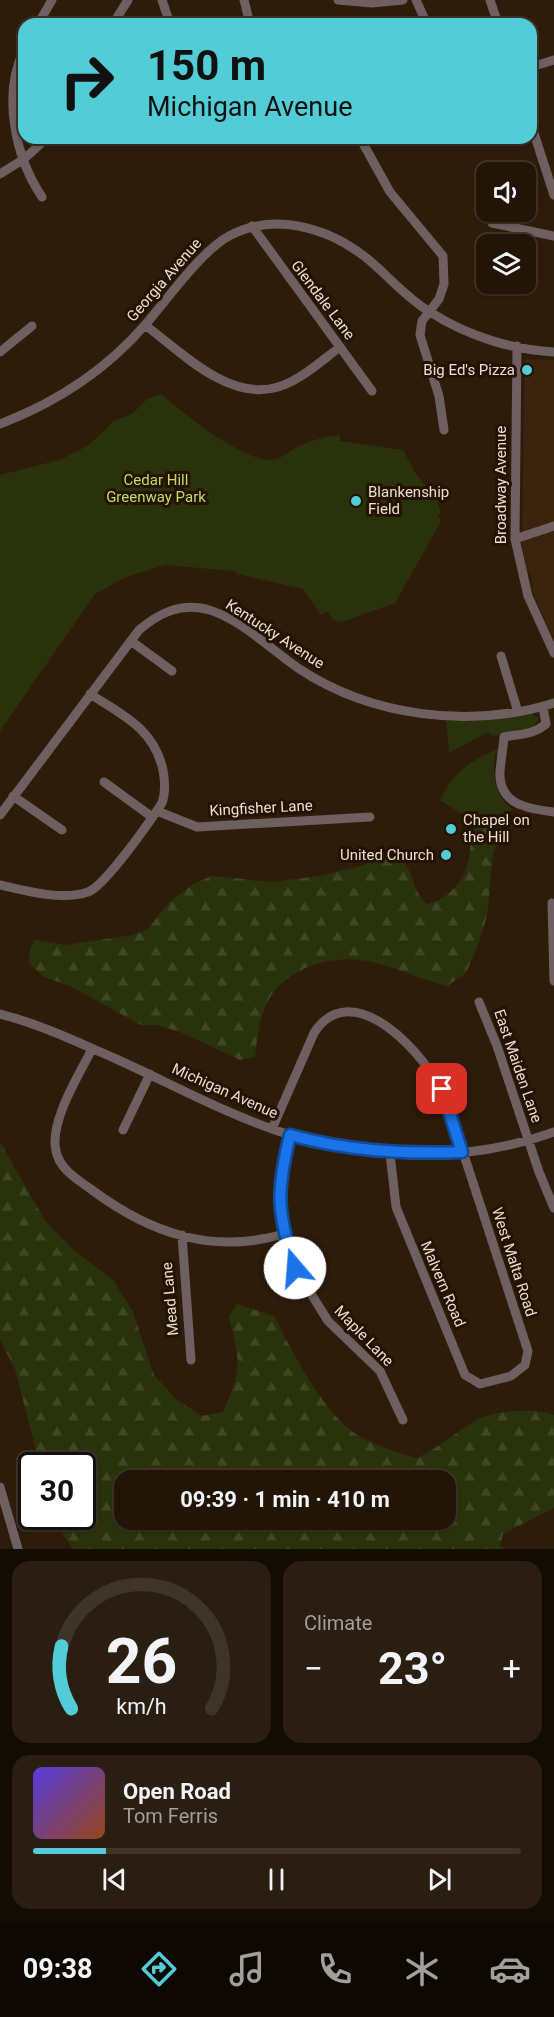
<!DOCTYPE html>
<html lang="en">
<head>
<meta charset="utf-8">
<style>
  :root { --surface:#221508; --page:#2a1e12; --text:#f1f3f6; --muted:#a29f9c; --line:#3f3429; --accent:#52ccd6 }
  body { margin:0; font-family:Roboto,sans-serif; background:var(--page); color:var(--text); height:100vh; display:flex; flex-direction:column; font-size:22px; white-space:nowrap }
  * { box-sizing:border-box; margin:0 }
  p { font-size:20px; color:var(--muted) }
  .icon { flex:none; width:33px; height:33px; fill:none; stroke:currentColor; stroke-width:2; stroke-linecap:round; stroke-linejoin:round }
  .map { position:relative; height:1549px; overflow:hidden }
  .sheet { display:flex; flex-direction:column; gap:12px; padding:12px; background:#130c04; flex:1 }
  .sheet>* { flex:none }
  .top-card { position:absolute; left:18px; top:18px; width:519px; height:126px; border-radius:18px; box-shadow:0 2px 4px #0004,0 0 0 2px var(--line); background:#52ccd6; color:#111; overflow:hidden }
  .controls { position:absolute; left:476px; top:162px; display:grid; gap:12px }
  .controls a { display:grid; place-items:center; width:60px; height:60px; border-radius:12px; background:var(--surface); box-shadow:0 2px 4px #0004,0 0 0 2px var(--line); font-size:30px }
  .speed { position:absolute; left:18px; top:1452px; display:flex; gap:12px; font-size:30px; font-weight:700; text-align:center }
  .speed>* { display:grid; place-content:center; width:78px; height:78px; border-radius:50%; background:var(--surface); box-shadow:0 2px 4px #0004,0 0 0 2px var(--line); line-height:1 }
  .speed .limit { border:3px solid #111; border-radius:9px; background:#fff; color:#111 }
  .pin { position:absolute; display:grid; place-items:center; width:51px; height:51px; color:#fff; margin:-26px; border-radius:12px; box-shadow:0 3px 9px #0006 }
  .me { position:absolute; width:66px; margin:-33px; rotate:342deg; stroke-linejoin:round; filter:drop-shadow(0 0 4px #0008) }
  .turn { display:flex; align-items:center; gap:21px; height:126px; padding:0 30px; font-size:27px }
  .turn .icon { width:78px; height:78px; stroke-width:2.5 }
  .turn b { display:block; font-size:42px; line-height:51px }
  .big { font-size:45px; font-weight:700; line-height:1.1 }
  .sheet .tile { flex:1; display:flex; flex-direction:column; justify-content:center; gap:9px; min-width:0; padding:0 21px; border-radius:18px; background:var(--page) }
  .sheet .dial { align-items:center; gap:0 }
  .dial svg { height:156px; overflow:visible; fill:none; stroke:var(--line); stroke-width:7; stroke-linecap:round; text-anchor:middle }
  .dial text { fill:var(--text); stroke:none }
  .song { display:flex; align-items:center; gap:18px }
  .cover { width:72px; height:72px; border-radius:9px; background:linear-gradient(135deg,hsl(250 70% 55%),hsl(20 70% 35%)) }
  .played { height:6px; border-radius:3px; background:linear-gradient(90deg,var(--accent) 15%,var(--line) 15%) }
  .keys { display:flex; justify-content:space-around; direction:ltr }
  .heat { display:flex; justify-content:space-between; align-items:center; font-size:33px; direction:ltr }
  .sheet .tiles { flex:1; display:grid; gap:12px; grid-template-columns:1fr 1fr }
  .tile:last-child { grid-column:span 2 }
  .trip { position:absolute; left:114px; top:1470px; width:342px; height:60px; border-radius:18px; background:var(--surface); box-shadow:0 2px 4px #0004,0 0 0 2px var(--line); font-weight:700; line-height:60px; text-align:center }
  .tabs { display:flex; height:96px; justify-content:space-around; align-items:center; background:#0e0803; color:var(--muted) }
  .tabs .icon { width:42px; height:42px }
  .tabs .on { color:var(--accent) }
  .tabs b { font-size:27px; color:var(--text) }
  .map>svg:first-child { display:block }
  .built { fill:#3b230d }
  .green { fill:#2a320c }
  .forest { fill:url(#forest-firs); fill-rule:evenodd }
  .lines { fill:none; stroke-linecap:round; stroke-linejoin:round }
  .minor { stroke:#6e6061; stroke-width:9 }
  .route-casing { stroke:#114b97; stroke-width:15 }
  .route { stroke:#1a73e8; stroke-width:10 }
  .poi-dot { fill:#52ccd6; stroke:#241203; stroke-width:2 }
  .labels { text-anchor:middle; dominant-baseline:central; stroke-width:6; stroke-linejoin:round; paint-order:stroke }
  .street-label { font-size:15px; fill:#ebded4; stroke:#241203 }
  .poi-label { font-size:15px; fill:#ebded4; stroke:#241203; text-anchor:end }
  .park-label { font-size:15px; fill:#c1dc68; stroke:#241203 }
</style>
</head>
<body>
<div class="map">
<svg width="554" height="1549" viewBox="0 0 554 1549">
  <defs>
    <pattern id="forest-firs" width="22" height="20" patternUnits="userSpaceOnUse" patternTransform="scale(1.5)"><rect width="22" height="20" fill="#2a320c"/><path d="M5 1l3.5 6h-7zM16 11l3.5 6h-7z" fill="#3f4623"/></pattern>
  </defs>
  <rect width="100%" height="100%" fill="#2e1c0b"/>
  <path class="built" d="M525,359L554,360V640L533,592L531,574L527,571L522,546Z"/>
  <path class="green" d="M161,394C182,412 248,467 276,459C284,457 292,449 300,446C312,440 327,436 340,435V441L403,450L416,474L437,500L441,514L437,515L441,520L439,525L395,603L342,622L333,620L327,611L321,615L303,589L237,574L234,571L165,565L126,577L95,594L0,731V475L59,460L78,451L91,443L114,421L132,414L147,399Z
    M531,713L539,719L531,729L493,736L488,732L449,753L446,719Z
    M500,748V756L495,754C492,776 495,796 513,810C500,816 490,815 478,822L468,818L440,800C454,771 471,760 500,748Z"/>
  <path class="forest" d="M490,814L507,816L515,825L501,839L493,852L487,916L478,945L466,973L447,986C423,980 400,969 376,963C338,952 286,965 267,1003C259,1018 257,1040 255,1057L240,1060L183,1033L157,1025H141L70,986L44,977L29,963L30,949L35,940L66,945L133,935L147,930L170,901L195,883L212,876L273,882L319,876L361,866L393,852C413,861 411,891 427,904C448,901 466,878 469,858C471,851 469,841 471,835C475,826 482,820 490,814Z
    M0,1142L46,1222L76,1252L113,1280L133,1312L154,1375L176,1399L202,1416L223,1412C243,1367 240,1364 229,1316L237,1304L274,1316C291,1350 324,1414 356,1434C374,1446 397,1452 417,1458C440,1447 455,1433 476,1420C494,1410 535,1408 554,1415V1508L503,1534L500,1546L507,1549H73L51,1517L82,1516V1466L40,1465L15,1369L0,1340ZM124,1480H446V1520H124Z"/>
  <g class="lines">
    <path class="minor" d="M162,0L170,24
      M244,0L250,24
      M338,0L372,3L403,0
      M416,0L427,24
      M490,0L498,24
      M38,24L52,0
      M113,24L128,0
      M24,50C2,94 15,157 42,197
      M531,67L554,60
      M531,124L554,195
      M360,138L390,192L443,256L444,284L439,299L422,321L420,335L439,396L444,430
      M0,174L24,159L47,138
      M492,223L554,236
      M252,226L372,391
      M145,325C181,352 229,402 278,387C301,380 321,361 340,347
      M517,346L515,539L528,596L554,653
      M0,352L32,326
      M0,424C55,403 106,370 145,325C167,300 201,251 229,236C273,212 326,227 364,256C387,274 405,297 430,312C466,335 511,350 554,352
      M515,539L554,526
      M131,641L172,671
      M501,656L518,712
      M543,707L546,724C533,735 519,734 504,737C503,749 501,760 500,771C498,805 529,809 554,812
      M104,782L152,817
      M13,796L62,830
      M157,811L197,827L370,817
      M0,815L139,630C159,613 180,603 206,609C240,618 270,649 298,668C371,717 471,729 554,703
      M0,885C26,891 62,901 88,892C105,886 151,820 162,803C166,792 165,781 163,770C154,729 123,715 90,694
      M552,903L554,981
      M479,1002L497,1046L539,1172L554,1208
      M0,1014C40,1024 77,1042 114,1058C172,1084 229,1116 290,1135C372,1162 472,1162 554,1132
      M92,1049C79,1075 49,1122 56,1151C60,1170 77,1179 92,1190C150,1233 212,1255 284,1234
      M272,1129L314,1033C353,972 430,1058 446,1100L528,1351L525,1365L511,1376L480,1384L465,1375L396,1207L390,1153
      M123,1130L150,1074
      M290,1135L278,1198L284,1234L295,1268L328,1321L380,1371L403,1420
      M182,1235L191,1360
      M0,1487L18,1549"/>
  </g>
  <g class="lines">
    <defs>
      <path id="route" d="M295,1268C277,1213 276,1192 290,1135C348,1151 403,1154 462,1152L442,1089"/>
    </defs>
    <use href="#route" class="route-casing"/>
    <use href="#route" class="route"/>
  </g>
  <g class="poi-dot">
    <circle cx="527" cy="370" r="6"/>
    <circle cx="356" cy="501" r="6"/>
    <circle cx="451" cy="829" r="6"/>
    <circle cx="446" cy="855" r="6"/>
  </g>
  <g class="labels">
    <g class="street-label">
      <text transform="translate(164 280) rotate(-49)">Georgia Avenue</text>
      <text transform="translate(323 300) rotate(53)">Glendale Lane</text>
      <text transform="translate(501 485) rotate(-90)">Broadway Avenue</text>
      <text transform="translate(275 634) rotate(33)">Kentucky Avenue</text>
      <text transform="translate(261 808) rotate(-3)">Kingfisher Lane</text>
      <text transform="translate(518 1066) rotate(71)">East Maiden Lane</text>
      <text transform="translate(225 1091) rotate(24)">Michigan Avenue</text>
      <text transform="translate(514 1262) rotate(72)">West Malta Road</text>
      <text transform="translate(443 1284) rotate(67)">Malvern Road</text>
      <text transform="translate(170 1299) rotate(-95)">Mead Lane</text>
      <text transform="translate(364 1336) rotate(46)">Maple Lane</text>
    </g>
    <g class="poi-label">
      <text x="515" y="370">Big Ed's Pizza</text>
      <text x="368" y="492" text-anchor="start">Blankenship<tspan x="368" dy="17">Field</tspan></text>
      <text x="463" y="820" text-anchor="start">Chapel on<tspan x="463" dy="17">the Hill</tspan></text>
      <text x="434" y="855">United Church</text>
    </g>
    <g class="park-label">
      <text x="156" y="480">Cedar Hill<tspan x="156" dy="17">Greenway Park</tspan></text>
    </g>
  </g>
</svg>
<div class="controls">
<a><svg class="icon" aria-label="sound" viewBox="0 0 24 24"><path d="M4 9h4l5-4v14l-5-4H4zM17 9q2 3 0 6"/></svg></a>
<a><svg class="icon" aria-label="layers" viewBox="0 0 24 24"><path d="M12 4l9 5-9 5-9-5zM3 14l9 5 9-5"/></svg></a>
</div>
<div class="speed"><div class="limit">30</div></div>
<div class="pin" style="left:442px;top:1089px;background:#d93025"><svg class="icon" aria-label="arrive" viewBox="0 0 24 24"><path d="M6 21V4h12l-3 4 3 4H6"/></svg></div>
<svg class="me" style="left:295px;top:1268px" viewBox="-20 -20 40 40"><circle r="19" fill="#fff"/><path d="M0-13L10 11 0 6-10 11z" fill="#1a73e8"/></svg>
<div class="trip">09:39 · 1 min · 410 m</div>
<div class="top-card">
<div class="turn"><svg class="icon" aria-label="right" viewBox="0 0 24 24"><path d="M7 20v-9h11M14 6l5 5-5 5"/></svg><div><b>150 m</b>Michigan Avenue</div></div>
</div>
</div>
<section class="sheet">
<div class="tiles">
<div class="tile dial"><svg viewBox="0 0 100 80">
<path d="M14 69A42 42 0 1 1 86 69"/>
<path d="M14 69A42 42 0 0 1 9 37" stroke="#52ccd6"/>
<text x="50" y="56" font-size="32" font-weight="700">26</text>
<text x="50" y="72" font-size="11">km/h</text>
</svg></div>
<div class="tile"><p>Climate</p>
<div class="heat"><a>−</a><b class="big">23°</b><a>+</a></div>
</div>
<div class="tile">
<div class="song"><i class="cover"></i><div><b>Open Road</b><p>Tom Ferris</p></div></div>
<div class="played"></div>
<div class="keys"><svg class="icon" aria-label="previous" viewBox="0 0 24 24"><path d="M18 5L8 12l10 7zM5 5v14"/></svg><svg class="icon" aria-label="pause" viewBox="0 0 24 24"><path d="M8 5v14M16 5v14"/></svg><svg class="icon" aria-label="next" viewBox="0 0 24 24"><path d="M6 5l10 7-10 7zM19 5v14"/></svg></div>
</div>
</div>
</section>
<nav class="tabs">
<b>09:38</b>
<svg class="icon on" aria-label="directions" viewBox="0 0 24 24"><path d="M12 3l9 9-9 9-9-9zM9 14v-3h6M13 9l2 2-2 2"/></svg>
<svg class="icon" aria-label="music" viewBox="0 0 24 24"><path d="M9 18V5l10-2v13"/><circle cx="6" cy="18" r="3"/><circle cx="16" cy="16" r="3"/></svg>
<svg class="icon" aria-label="phone" viewBox="0 0 24 24"><path d="M5 4h4l2 5-3 2q2 4 5 5l2-3 5 2v4C11 20 4 13 5 4z"/></svg>
<svg class="icon" aria-label="climate" viewBox="0 0 24 24"><path d="M12 3v18M4 7l16 10M4 17L20 7"/></svg>
<svg class="icon" aria-label="car" viewBox="0 0 24 24"><path d="M5 17H2v-5l4-1 3-4h7l3 4 3 1v5h-3M9 17h6M6 11h13"/><circle cx="7" cy="17" r="2"/><circle cx="17" cy="17" r="2"/></svg>
</nav>
</body>
</html>
